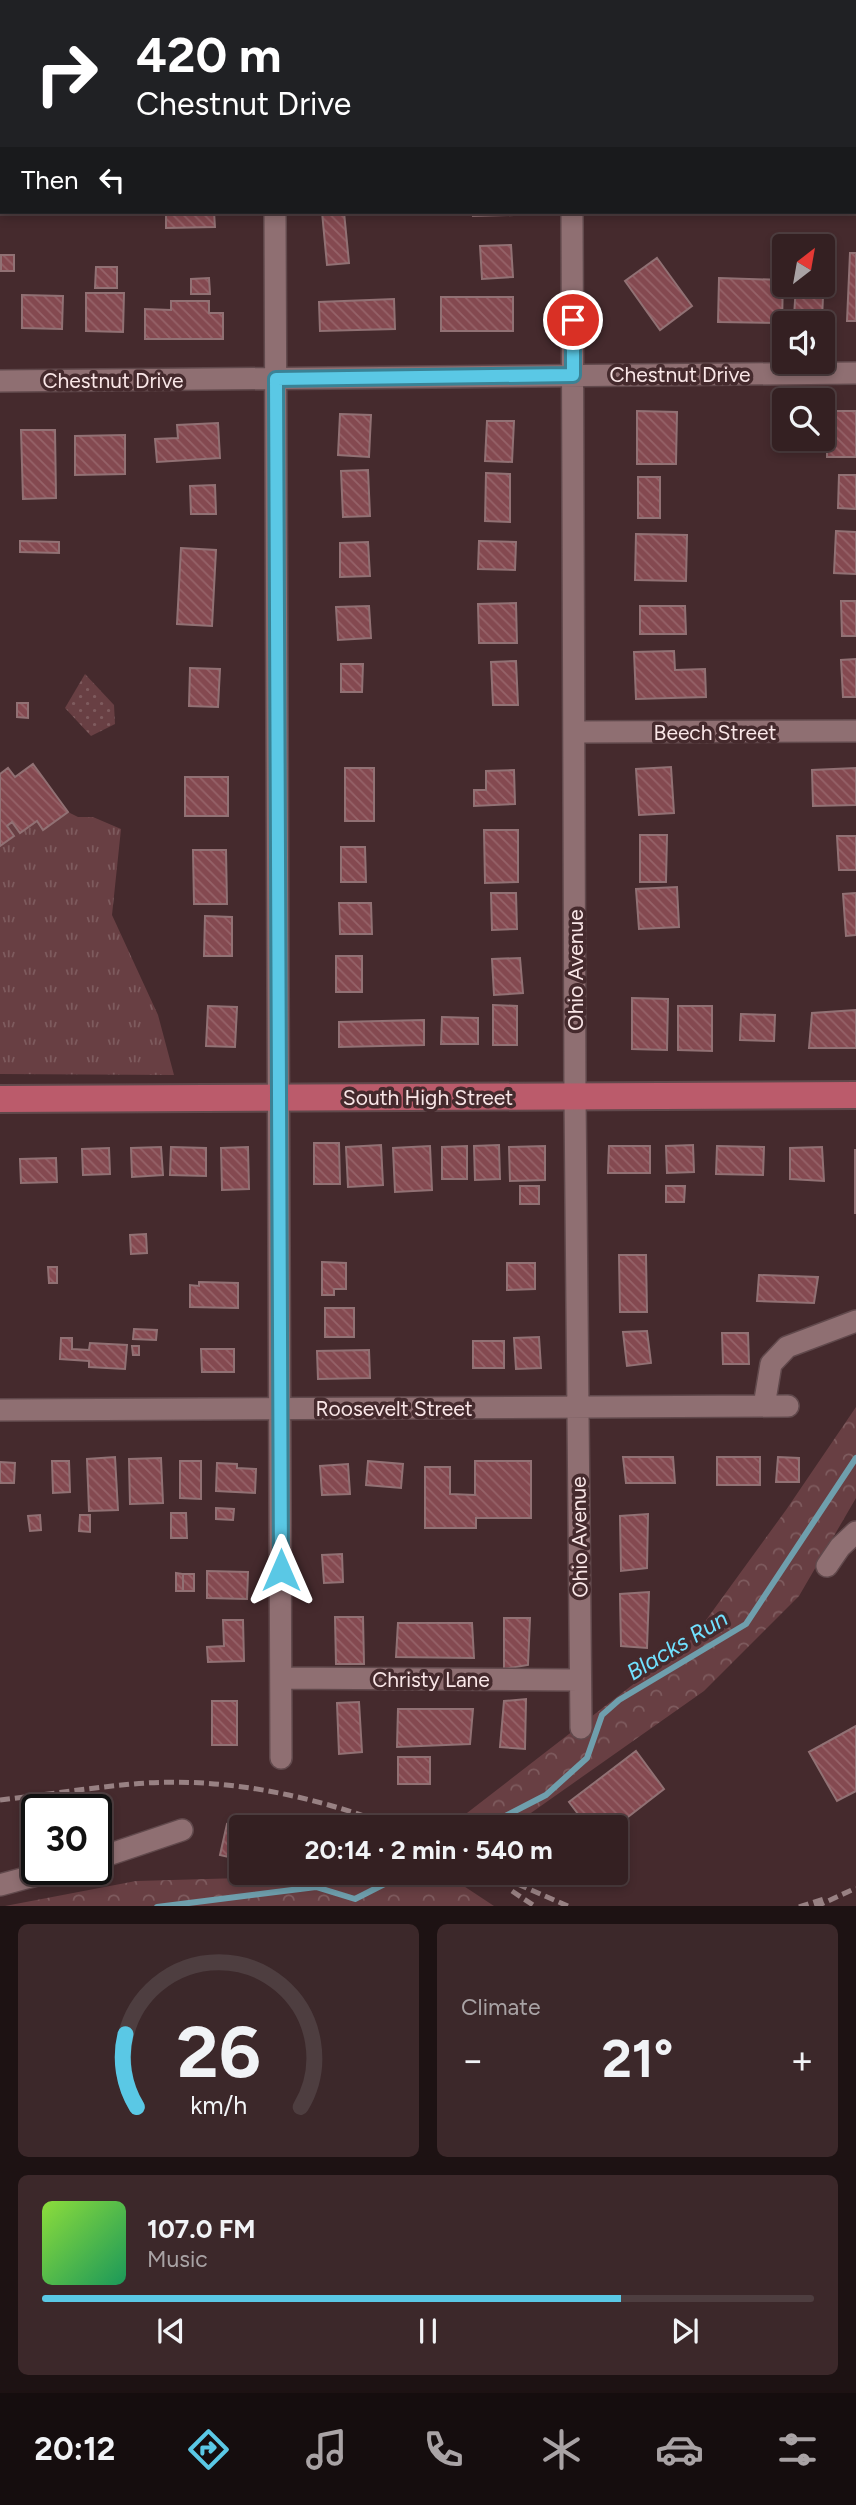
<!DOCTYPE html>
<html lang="en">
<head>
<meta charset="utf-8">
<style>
  :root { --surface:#342022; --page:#3c282a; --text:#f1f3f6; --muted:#a9a3a5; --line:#4e3e40; --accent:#5ac8e5 }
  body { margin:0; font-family:Figtree,sans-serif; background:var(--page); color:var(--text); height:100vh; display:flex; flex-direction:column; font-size:26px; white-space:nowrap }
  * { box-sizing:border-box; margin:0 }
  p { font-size:23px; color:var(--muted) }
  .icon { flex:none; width:38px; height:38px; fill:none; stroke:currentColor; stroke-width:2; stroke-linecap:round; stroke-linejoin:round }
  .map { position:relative; height:1906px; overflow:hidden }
  .details { display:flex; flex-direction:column; gap:18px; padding:18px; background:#1d1213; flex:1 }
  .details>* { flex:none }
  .hud { position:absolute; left:0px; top:0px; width:858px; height:214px; box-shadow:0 4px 10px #0003,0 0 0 2px var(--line); background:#202124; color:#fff; overflow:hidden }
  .needle { width:46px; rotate:31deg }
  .buttons { position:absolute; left:772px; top:234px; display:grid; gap:14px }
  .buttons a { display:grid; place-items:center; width:63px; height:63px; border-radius:7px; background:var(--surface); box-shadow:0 4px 10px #0003,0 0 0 2px var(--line); font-size:35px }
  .speed { position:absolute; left:21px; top:1794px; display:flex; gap:14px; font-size:35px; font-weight:700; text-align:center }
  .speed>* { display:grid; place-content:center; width:91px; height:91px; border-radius:50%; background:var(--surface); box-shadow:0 4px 10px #0003,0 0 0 2px var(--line); line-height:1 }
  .speed .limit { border:4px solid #111; border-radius:10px; background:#fff; color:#111 }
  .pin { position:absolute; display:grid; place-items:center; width:60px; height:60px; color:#fff; margin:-30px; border:4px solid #fff; border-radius:50%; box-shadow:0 2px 7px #0007 }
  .me { position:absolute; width:77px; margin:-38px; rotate:0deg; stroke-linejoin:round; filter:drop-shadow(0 0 5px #0008) }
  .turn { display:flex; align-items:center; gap:24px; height:147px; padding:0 21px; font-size:32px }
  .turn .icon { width:91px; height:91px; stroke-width:2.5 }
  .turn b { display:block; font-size:49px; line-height:60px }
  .then { display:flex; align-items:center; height:66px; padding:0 21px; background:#0003; gap:14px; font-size:26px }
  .big { font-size:52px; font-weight:700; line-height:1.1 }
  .details .card { flex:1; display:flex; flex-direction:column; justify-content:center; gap:10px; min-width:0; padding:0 24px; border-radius:10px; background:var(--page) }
  .details .dial { align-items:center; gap:0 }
  .dial svg { height:182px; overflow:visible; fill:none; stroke:var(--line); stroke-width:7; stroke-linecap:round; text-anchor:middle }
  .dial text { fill:var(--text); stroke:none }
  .song { display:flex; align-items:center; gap:21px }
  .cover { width:84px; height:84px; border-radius:10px; background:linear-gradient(135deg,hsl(90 70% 55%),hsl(150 70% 35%)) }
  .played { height:7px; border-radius:4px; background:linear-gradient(90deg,var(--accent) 75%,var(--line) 75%) }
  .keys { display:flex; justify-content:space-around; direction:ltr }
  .heat { display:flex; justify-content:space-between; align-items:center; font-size:38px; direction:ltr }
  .details .tiles { flex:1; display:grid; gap:18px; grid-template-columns:1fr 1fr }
  .card:last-child { grid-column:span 2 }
  .trip { position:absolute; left:229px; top:1815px; width:399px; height:70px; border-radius:7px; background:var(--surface); box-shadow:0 4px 10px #0003,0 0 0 2px var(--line); font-weight:700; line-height:70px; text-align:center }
  .dock { display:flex; height:112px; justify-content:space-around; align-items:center; background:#150d0e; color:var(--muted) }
  .dock .icon { width:49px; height:49px }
  .dock .on { color:var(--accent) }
  .dock b { font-size:32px; color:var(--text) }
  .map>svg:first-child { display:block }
  .grass { fill:url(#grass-tufts) }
  .forest { fill:url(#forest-crowns) }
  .park { fill:url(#park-dots) }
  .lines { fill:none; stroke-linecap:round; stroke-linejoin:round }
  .stream { stroke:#6f9fad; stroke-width:6 }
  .building { fill:url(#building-back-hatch); stroke:#917174; stroke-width:2 }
  .minor-casing { stroke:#61494c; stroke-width:24 }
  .major-casing { stroke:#61494c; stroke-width:30 }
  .minor { stroke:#8f6f72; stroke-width:21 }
  .major { stroke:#bb5b6b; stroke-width:26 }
  .rail { stroke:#988183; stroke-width:5; stroke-dasharray:10 5; stroke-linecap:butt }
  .route-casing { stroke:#3a8295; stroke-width:18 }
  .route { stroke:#5ac8e5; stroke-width:12 }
  .labels { text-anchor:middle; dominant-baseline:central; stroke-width:7; stroke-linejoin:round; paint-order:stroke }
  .street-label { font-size:21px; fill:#f9e6e7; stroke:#452a2d }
  .water-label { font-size:23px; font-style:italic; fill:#71e1ff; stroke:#452a2d }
</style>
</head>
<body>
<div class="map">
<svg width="856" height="1907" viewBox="0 0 856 1907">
  <defs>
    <pattern id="grass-tufts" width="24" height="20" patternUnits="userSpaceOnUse" patternTransform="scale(1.75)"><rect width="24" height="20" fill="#683f43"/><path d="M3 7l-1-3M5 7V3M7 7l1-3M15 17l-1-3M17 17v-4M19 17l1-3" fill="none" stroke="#7e5b5e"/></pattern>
    <pattern id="forest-crowns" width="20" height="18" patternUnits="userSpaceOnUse" patternTransform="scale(1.75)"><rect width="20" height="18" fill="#683f43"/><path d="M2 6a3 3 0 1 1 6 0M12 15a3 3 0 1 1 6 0" fill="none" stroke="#7e5b5e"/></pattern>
    <pattern id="park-dots" width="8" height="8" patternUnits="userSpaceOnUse" patternTransform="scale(1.75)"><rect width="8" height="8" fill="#683f43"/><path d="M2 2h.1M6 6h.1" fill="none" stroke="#7e5b5e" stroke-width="1.8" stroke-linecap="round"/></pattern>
    <pattern id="building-back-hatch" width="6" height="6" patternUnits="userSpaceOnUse" patternTransform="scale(1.75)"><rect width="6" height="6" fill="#844950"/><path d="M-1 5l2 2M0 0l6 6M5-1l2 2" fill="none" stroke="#966369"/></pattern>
  </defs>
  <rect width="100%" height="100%" fill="#452a2d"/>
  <path class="grass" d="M68,812L78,817H93L121,829L112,915L158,1015L174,1075L0,1074V846L14,836L7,826L12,822L20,833L37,821Z"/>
  <path class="forest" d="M856,1407V1498L799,1596L704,1691L511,1827H459L454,1823L693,1638L786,1510Z
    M250,1873H444L494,1906H5L136,1881L242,1878Z"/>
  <path class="park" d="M85,674L114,705L115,724L91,736L65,708Z"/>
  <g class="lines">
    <path class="stream" d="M484,1827L546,1795L587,1758L602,1715L619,1700L746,1624L856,1458
      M157,1907L316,1887L355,1899L408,1872"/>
  </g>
  <path class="building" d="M166,212H214L215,227L166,228Z
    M322,212H344L349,263L327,265Z
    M473,212H513V215L473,216Z
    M511,245L513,277L482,279L480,246Z
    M850,253H856V321H847Z
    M1,255H14V271H1Z
    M657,258L692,306L660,330L625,281Z
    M96,267H117V288H95Z
    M822,277H824L822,318L794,317L796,285H822Z
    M209,278L210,294H191V279Z
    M719,278L783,280L782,323L718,322Z
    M86,293H124L123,332L86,331Z
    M22,295L63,296L62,329L22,328Z
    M441,297H513V331H441Z
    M394,299L395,329L320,331L319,302Z
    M171,301H209V313H223V339H145V309L171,310Z
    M637,411L677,412L676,464H637Z
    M822,411H856V457H827V435H822Z
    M340,414L371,415L369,457L338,455Z
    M487,421H514L512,462L485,461Z
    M218,423L220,458L157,462L155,439L178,438L177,425Z
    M21,430H55L56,498L23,499Z
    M125,435V474L75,475V436Z
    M368,470L370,516L343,517L341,471Z
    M486,473L510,474V522L485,521Z
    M839,475H856V509L838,508Z
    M638,477H660V518H638Z
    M215,485L216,514H191L190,486Z
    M836,531L856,532V574L834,573Z
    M636,534L687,535L686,581L635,580Z
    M20,541L59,542V553L20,552Z
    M479,541L516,542L515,570L478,569Z
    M368,542L370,576L340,577V543Z
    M181,548L216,550L212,626L177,624Z
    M841,601H856V636H842Z
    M516,603L517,643H479L478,604Z
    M369,606L371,638L338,640L336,607Z
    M640,606H685L686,634H640Z
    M674,651L675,670L705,669L706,697L636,699L634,652Z
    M856,659V697H843L841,660Z
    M516,661L518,705H493L491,662Z
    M341,664H363L362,692H341Z
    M190,668L220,669L218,707L189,706Z
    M17,703H28V718L17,717Z
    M33,764L68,812L43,830L37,821L20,833L12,822L7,826L14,836L0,846V774L8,768L15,777Z
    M671,767L674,813L639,815L636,769Z
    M345,768H374V821H345Z
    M856,768V805L813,806L812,770Z
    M514,770L515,804L474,806V790H486V771Z
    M185,777H228V816H185Z
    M484,830H518V882L485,883Z
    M640,835H667L666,882H640Z
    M837,836H856V870H839Z
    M341,847H365L366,882H341Z
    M193,850H226L227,904H194Z
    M677,887L679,927L639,929L636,889Z
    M491,893H516L517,929L492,930Z
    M856,893V935L846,936L843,894Z
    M339,903H371L372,934H340Z
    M205,916L232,917V956H204Z
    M336,956H362V992H336Z
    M520,958L523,993L494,995L492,959Z
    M632,998L668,999L667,1050L632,1049Z
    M493,1005L517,1006V1045H493Z
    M208,1006L237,1007L235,1047L206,1046Z
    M678,1006H712V1051L678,1050Z
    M856,1010V1048H809L812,1013Z
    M741,1014L775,1015L774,1041L740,1040Z
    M442,1017L478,1018V1044H441Z
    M424,1020V1045L339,1047V1022Z
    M314,1143H339L340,1184H314Z
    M381,1145L383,1185L348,1187L346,1147Z
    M499,1145L500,1179L475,1180L474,1146Z
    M693,1145L694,1172L667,1173L666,1146Z
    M430,1146L432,1190L395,1192L393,1148Z
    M467,1146V1179H442V1147Z
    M545,1146V1180L510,1181L509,1147Z
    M609,1146H650V1173H608Z
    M717,1146L764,1147L763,1175L716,1174Z
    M161,1147L163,1175L132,1177L131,1148Z
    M171,1147L206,1148V1176L170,1175Z
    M248,1147L249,1189L222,1190L221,1148Z
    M822,1147L824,1181L790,1179V1148Z
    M109,1148L110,1174L83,1175L82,1149Z
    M855,1150H856V1213H855Z
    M56,1158L57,1182L21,1183L20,1159Z
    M520,1186H539V1204H520Z
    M666,1186H685L684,1202H666Z
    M146,1234L147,1253L131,1254L130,1235Z
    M619,1255H646L647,1312H620Z
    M322,1262L346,1263V1289H334V1295H322Z
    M507,1263H535V1289L507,1290Z
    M48,1267H57V1283H49Z
    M759,1275L818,1277L814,1303L757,1301Z
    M199,1282L238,1283V1308L190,1307V1285L199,1286Z
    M325,1308H354V1337H325Z
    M134,1329L157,1330L156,1340L133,1339Z
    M647,1331L651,1363L627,1366L623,1332Z
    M722,1333H748L749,1364H723Z
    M539,1337L541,1368L516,1369L514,1338Z
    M61,1338H72V1349L89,1350L90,1343L127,1345L125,1369L89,1367V1361L60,1359Z
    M473,1341H504V1368H473Z
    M132,1346H139V1355H133Z
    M201,1349H234V1372H202Z
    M369,1350L370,1378L318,1379L317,1351Z
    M115,1457L118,1510L89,1511L87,1459Z
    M623,1457H673L675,1483H626Z
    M717,1457H760V1485H717Z
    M778,1457L799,1458V1482H776Z
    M161,1458L163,1503L130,1504L129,1459Z
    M52,1461H69L70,1492L53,1493Z
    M180,1461H201V1499L180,1498Z
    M368,1461L403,1464L401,1488L366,1485Z
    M475,1461H531V1518H476V1528H425V1467H450V1494L475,1495Z
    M0,1462L15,1463L14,1483H0Z
    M217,1463L237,1464V1468L256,1469L255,1493L216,1491Z
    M348,1464L350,1494L322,1495L320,1466Z
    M216,1508L234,1509L233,1520L216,1519Z
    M171,1513H186L187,1538H171Z
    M648,1514L647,1568L621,1571L620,1516Z
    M40,1515L41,1530L30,1531L28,1516Z
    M80,1515H90V1532L79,1531Z
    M342,1554L343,1582L324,1583L322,1555Z
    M207,1571L248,1572L247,1599L207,1598Z
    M176,1573L183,1574V1591H176Z
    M183,1574H194V1591H183Z
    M649,1592L647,1648L621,1646L620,1594Z
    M335,1617H363L364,1664H336Z
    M504,1618H530L528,1665L504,1669Z
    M223,1620H243L244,1661L208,1662L207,1647L224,1646Z
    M398,1623H472L474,1658L396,1657Z
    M526,1699L525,1749L500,1747L504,1701Z
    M212,1701H237V1745H212Z
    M359,1702L362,1752L339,1754L337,1703Z
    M398,1709H473L470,1744L397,1747Z
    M856,1726V1791L837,1801L809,1752Z
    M636,1751L664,1789L615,1827H588L569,1802Z
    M398,1757H430V1784H398Z
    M227,1824L242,1828V1860L220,1855Z"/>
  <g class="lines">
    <defs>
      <path id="minor" d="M274,0V2
        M571,0V2
        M0,30H2
        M275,212L281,1758
        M572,212L575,1097L581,1728
        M0,381L856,373
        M575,732L856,731
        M764,1406L771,1364L787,1347L856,1321
        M0,1410L788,1406
        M827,1566L840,1547L856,1532
        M281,1678L580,1680
        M96,1859L182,1830
        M0,1885L59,1869"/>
      <path id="major" d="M0,1099L856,1095"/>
    </defs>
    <use href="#minor" class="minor-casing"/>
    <use href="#major" class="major-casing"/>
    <use href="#minor" class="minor"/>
    <use href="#major" class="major"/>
    <path class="rail" d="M0,1800C44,1795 88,1788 133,1784C221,1776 312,1795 394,1827
      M490,1872L570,1907
      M512,1891L536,1907
      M799,1907L824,1899
      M815,1907L856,1888"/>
  </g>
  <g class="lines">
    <defs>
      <path id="route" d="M281,1570L276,379L573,375V320"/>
    </defs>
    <use href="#route" class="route-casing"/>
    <use href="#route" class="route"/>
  </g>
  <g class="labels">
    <g class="street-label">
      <text x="680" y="374">Chestnut Drive</text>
      <text x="113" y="380">Chestnut Drive</text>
      <text x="715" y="732">Beech Street</text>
      <text transform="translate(575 970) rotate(-90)">Ohio Avenue</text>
      <text x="428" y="1097">South High Street</text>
      <text x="394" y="1408">Roosevelt Street</text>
      <text transform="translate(579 1537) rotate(-91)">Ohio Avenue</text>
      <text x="431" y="1679">Christy Lane</text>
    </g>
    <g class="water-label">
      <text transform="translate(677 1645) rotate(-31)">Blacks Run</text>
    </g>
  </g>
</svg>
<div class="buttons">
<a><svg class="needle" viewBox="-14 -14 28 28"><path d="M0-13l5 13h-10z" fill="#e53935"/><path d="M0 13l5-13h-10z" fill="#a9a3a5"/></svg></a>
<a><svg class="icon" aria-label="sound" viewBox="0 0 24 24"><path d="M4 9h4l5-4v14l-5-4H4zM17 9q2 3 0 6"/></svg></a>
<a><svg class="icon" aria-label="search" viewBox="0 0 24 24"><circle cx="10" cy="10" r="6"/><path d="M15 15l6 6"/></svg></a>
</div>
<div class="speed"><div class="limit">30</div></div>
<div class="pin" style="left:573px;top:320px;background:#d93025"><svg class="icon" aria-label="arrive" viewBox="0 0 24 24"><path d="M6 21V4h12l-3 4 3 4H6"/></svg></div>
<svg class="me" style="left:281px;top:1570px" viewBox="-20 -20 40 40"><path d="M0-17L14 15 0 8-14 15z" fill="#5ac8e5" stroke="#fff" stroke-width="4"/></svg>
<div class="trip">20:14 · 2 min · 540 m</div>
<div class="hud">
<div class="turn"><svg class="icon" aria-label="right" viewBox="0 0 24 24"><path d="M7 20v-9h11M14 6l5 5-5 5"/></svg><div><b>420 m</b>Chestnut Drive</div></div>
<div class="then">Then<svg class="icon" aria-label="left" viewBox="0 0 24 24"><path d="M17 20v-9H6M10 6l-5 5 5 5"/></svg></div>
</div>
</div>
<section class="details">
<div class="tiles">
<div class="card dial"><svg viewBox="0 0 100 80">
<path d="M14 69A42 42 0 1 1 86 69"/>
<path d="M14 69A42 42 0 0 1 9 37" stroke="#5ac8e5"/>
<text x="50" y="56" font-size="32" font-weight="700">26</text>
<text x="50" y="72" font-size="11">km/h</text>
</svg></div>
<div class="card"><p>Climate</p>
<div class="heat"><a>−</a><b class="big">21°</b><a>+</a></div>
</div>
<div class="card">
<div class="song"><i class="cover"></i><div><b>107.0 FM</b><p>Music</p></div></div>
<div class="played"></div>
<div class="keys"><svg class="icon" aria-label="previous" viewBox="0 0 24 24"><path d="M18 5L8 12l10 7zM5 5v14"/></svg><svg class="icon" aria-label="pause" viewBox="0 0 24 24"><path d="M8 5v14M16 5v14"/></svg><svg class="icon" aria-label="next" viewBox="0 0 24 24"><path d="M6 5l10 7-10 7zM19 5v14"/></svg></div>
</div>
</div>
</section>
<nav class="dock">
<b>20:12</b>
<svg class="icon on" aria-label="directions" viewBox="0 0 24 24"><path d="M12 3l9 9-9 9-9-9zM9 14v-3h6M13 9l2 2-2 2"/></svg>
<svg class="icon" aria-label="music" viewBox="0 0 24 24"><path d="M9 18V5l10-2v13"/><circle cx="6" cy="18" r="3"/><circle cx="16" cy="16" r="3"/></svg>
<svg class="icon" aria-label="phone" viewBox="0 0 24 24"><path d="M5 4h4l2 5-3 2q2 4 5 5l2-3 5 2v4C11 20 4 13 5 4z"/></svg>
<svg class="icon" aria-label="climate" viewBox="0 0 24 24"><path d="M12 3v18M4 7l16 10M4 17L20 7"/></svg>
<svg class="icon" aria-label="car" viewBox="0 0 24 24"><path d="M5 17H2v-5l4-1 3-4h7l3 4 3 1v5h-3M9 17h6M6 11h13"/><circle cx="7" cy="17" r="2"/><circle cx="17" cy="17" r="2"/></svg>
<svg class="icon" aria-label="filters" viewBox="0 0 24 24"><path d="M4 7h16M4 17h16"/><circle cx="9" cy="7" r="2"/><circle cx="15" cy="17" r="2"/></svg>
</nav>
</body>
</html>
